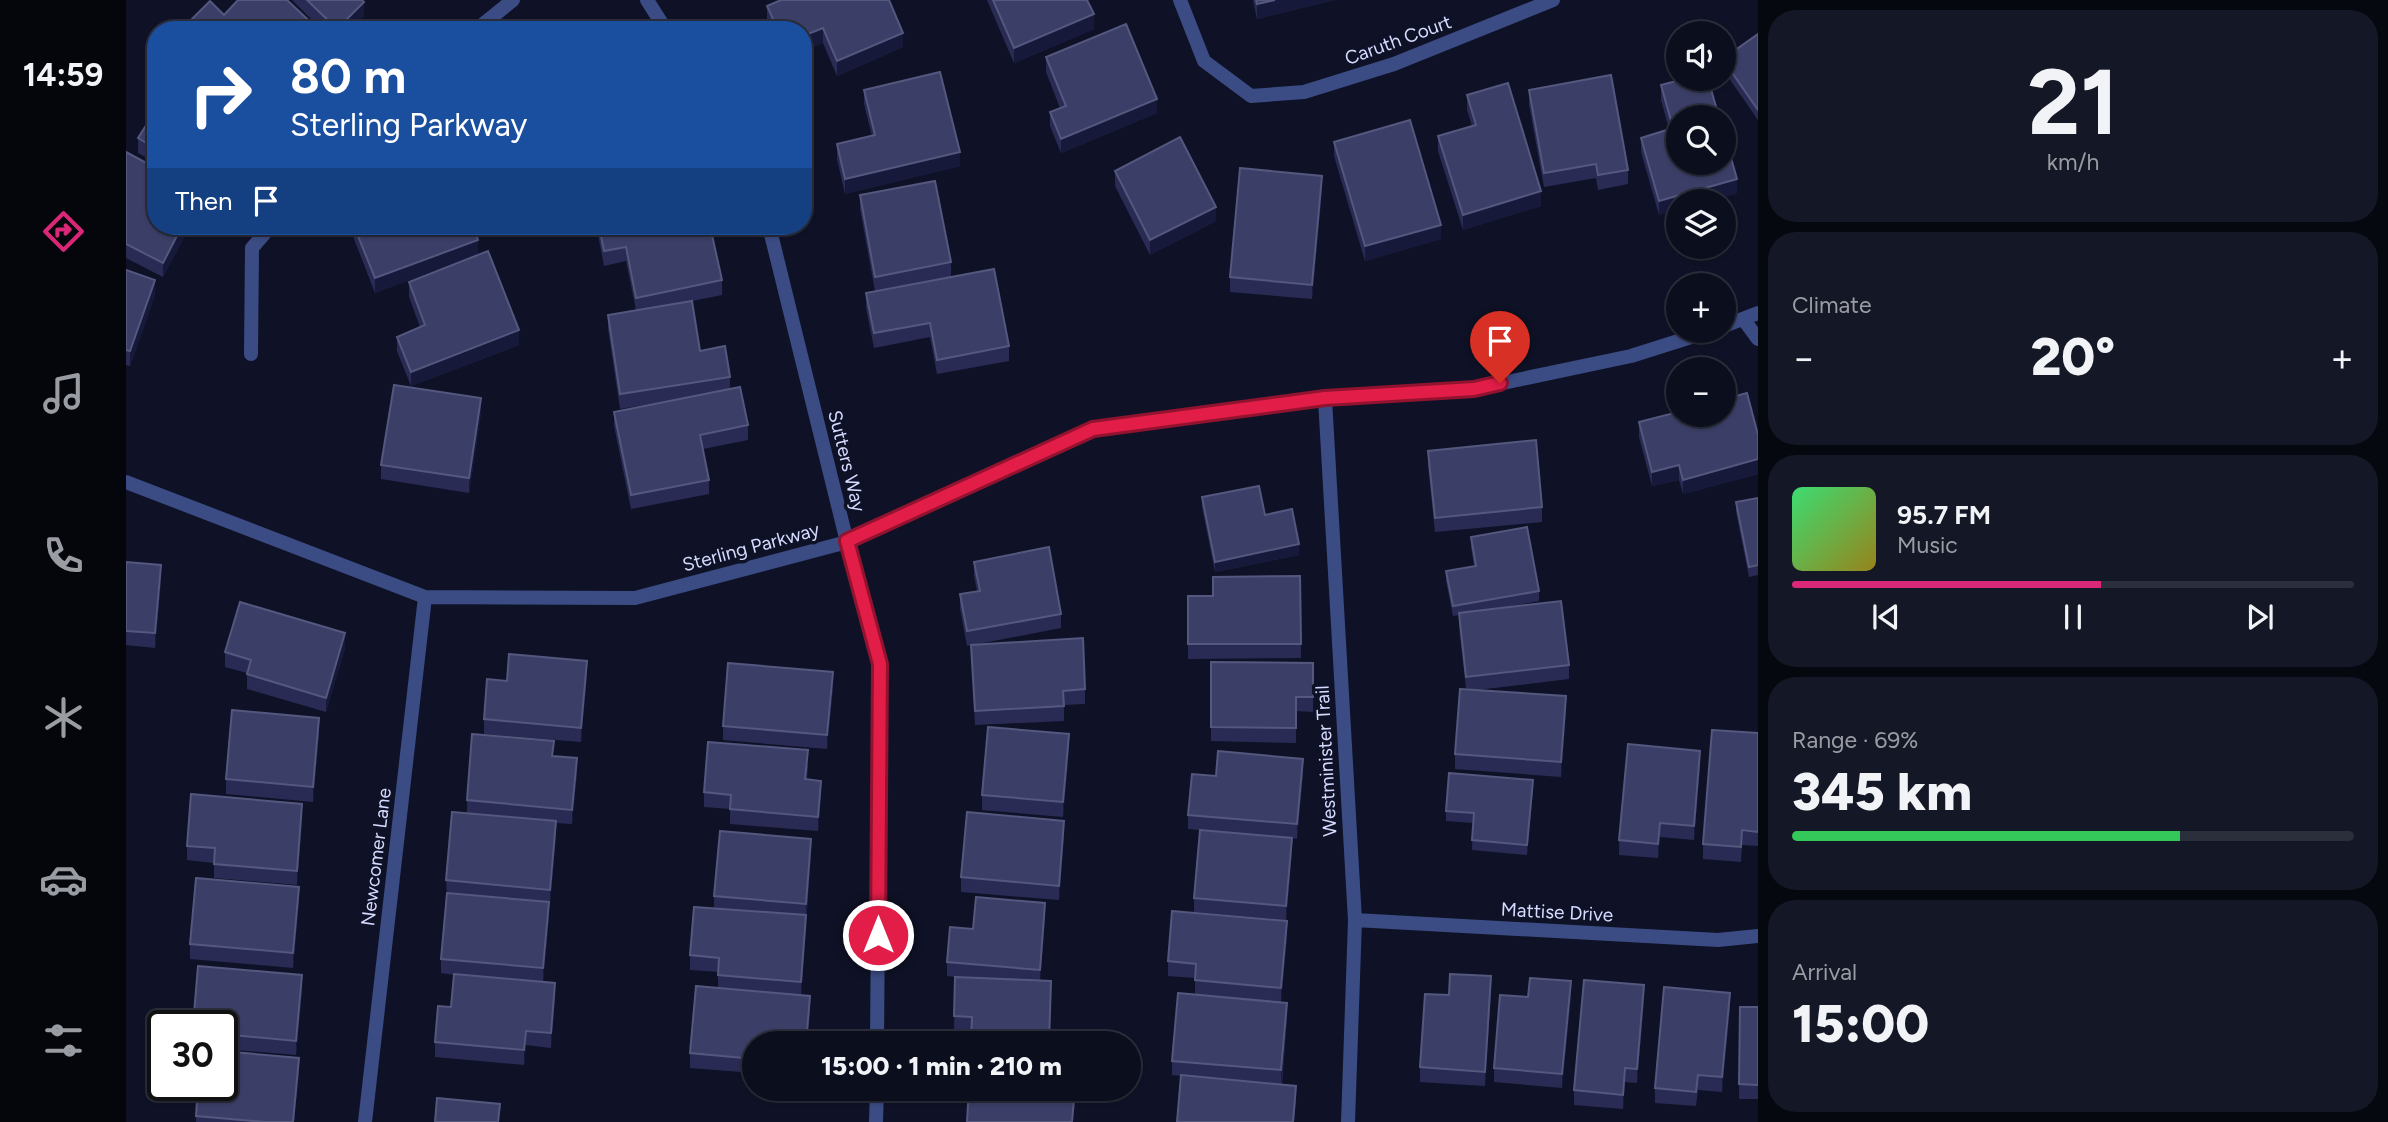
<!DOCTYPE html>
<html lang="en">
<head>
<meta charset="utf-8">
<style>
  :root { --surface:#0b0e1c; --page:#141725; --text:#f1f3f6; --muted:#9a9ca3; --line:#2b2e3b; --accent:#db2777 }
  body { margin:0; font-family:Figtree,sans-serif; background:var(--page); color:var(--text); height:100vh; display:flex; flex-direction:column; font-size:26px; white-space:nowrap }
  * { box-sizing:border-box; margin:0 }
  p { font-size:23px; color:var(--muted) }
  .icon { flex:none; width:38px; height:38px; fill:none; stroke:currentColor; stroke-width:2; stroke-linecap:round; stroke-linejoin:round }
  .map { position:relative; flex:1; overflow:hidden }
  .panel { display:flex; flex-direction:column; gap:10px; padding:10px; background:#06080f; width:630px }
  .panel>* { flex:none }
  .hud { position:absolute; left:21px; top:21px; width:665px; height:214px; border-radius:28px; box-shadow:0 2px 5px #0004,0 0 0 2px var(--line); background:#1a4fa0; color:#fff; overflow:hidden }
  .fabs { position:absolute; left:1540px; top:21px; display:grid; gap:14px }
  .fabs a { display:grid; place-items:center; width:70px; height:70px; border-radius:50%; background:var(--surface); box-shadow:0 2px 5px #0004,0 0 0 2px var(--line); font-size:35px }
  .speed { position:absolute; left:21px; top:1010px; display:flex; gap:14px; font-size:35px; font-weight:700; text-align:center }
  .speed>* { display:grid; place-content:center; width:91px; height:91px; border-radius:50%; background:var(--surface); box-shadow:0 2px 5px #0004,0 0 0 2px var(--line); line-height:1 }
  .speed .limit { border:4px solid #111; border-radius:10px; background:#fff; color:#111 }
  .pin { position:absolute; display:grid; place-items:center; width:60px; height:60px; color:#fff; margin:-72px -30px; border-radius:50% 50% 50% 0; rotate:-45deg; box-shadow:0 0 7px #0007 }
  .pin .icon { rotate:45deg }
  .me { position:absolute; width:77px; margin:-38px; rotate:0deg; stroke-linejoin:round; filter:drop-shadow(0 0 5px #0008) }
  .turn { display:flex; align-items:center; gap:24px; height:147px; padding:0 28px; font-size:32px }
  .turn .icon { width:91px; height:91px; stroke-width:2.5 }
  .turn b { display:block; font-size:49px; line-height:60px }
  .then { display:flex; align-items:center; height:66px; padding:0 28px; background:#0003; gap:14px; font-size:26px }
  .big { font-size:52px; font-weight:800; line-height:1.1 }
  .panel .widget { flex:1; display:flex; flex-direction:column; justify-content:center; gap:10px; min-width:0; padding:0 24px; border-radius:28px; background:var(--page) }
  .panel .dial { align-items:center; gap:0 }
  .dial b { font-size:91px; line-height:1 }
  .song { display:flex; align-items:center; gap:21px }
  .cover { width:84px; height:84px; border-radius:10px; background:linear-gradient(135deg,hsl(140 70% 55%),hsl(50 70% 35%)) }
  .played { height:7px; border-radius:4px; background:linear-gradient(90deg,var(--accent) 55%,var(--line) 55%) }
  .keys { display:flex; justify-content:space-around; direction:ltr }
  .heat { display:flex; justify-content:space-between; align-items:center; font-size:38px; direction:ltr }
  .charge { height:10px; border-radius:5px; background:linear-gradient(90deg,#34c759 69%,var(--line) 0) }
  .trip { position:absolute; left:616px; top:1031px; width:399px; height:70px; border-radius:35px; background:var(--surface); box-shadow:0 2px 5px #0004,0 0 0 2px var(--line); font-weight:800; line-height:70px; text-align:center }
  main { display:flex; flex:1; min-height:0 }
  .tab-bar { display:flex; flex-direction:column; width:126px; justify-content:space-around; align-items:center; background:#04060b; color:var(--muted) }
  .tab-bar .icon { width:49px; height:49px }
  .tab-bar .selected { color:var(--accent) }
  .tab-bar b { font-size:32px; color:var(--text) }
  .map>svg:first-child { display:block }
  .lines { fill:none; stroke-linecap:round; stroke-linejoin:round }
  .street { stroke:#3b4c84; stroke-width:14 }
  .wall { fill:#292b54 }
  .shaded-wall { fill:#17193a }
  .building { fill:#3b3e66; stroke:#54577e; stroke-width:2 }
  .route-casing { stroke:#92132f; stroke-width:18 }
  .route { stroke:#e11d48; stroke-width:12 }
  .labels { text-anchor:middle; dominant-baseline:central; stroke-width:7; stroke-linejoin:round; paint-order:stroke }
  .street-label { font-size:19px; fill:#d5dbfe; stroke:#0f1226 }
</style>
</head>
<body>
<main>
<nav class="tab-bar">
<b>14:59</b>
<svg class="icon selected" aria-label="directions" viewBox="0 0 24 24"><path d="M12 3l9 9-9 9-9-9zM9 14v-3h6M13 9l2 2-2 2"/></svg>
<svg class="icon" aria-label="music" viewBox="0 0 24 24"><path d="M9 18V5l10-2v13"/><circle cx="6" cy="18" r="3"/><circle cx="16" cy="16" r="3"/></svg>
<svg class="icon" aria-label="phone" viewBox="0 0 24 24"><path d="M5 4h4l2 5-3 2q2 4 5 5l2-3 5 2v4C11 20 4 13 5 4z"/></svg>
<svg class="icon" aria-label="climate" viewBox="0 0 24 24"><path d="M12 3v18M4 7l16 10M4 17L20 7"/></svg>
<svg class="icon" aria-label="car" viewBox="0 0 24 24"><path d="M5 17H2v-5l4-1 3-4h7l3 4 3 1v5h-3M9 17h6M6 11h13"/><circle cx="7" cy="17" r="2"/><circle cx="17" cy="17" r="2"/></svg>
<svg class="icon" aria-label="filters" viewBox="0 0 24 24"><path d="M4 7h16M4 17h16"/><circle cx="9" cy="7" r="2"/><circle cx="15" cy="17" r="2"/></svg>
</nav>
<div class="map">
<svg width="1632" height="1122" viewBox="0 0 1632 1122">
  <rect width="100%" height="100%" fill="#0f1226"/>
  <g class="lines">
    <path class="street" d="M521,0L540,30
      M1054,0L1078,61L1125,96L1178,92L1268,64L1427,0
      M350,30L387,0
      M643,226L721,542L754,664L751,1043
      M1618,320L1632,339
      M1598,326L1632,313
      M125,354L126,248L145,226
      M1199,399L1229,920L1222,1122
      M0,482L299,597L509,598L721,542L967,429L1199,399L1348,389L1505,356L1584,331
      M1229,920L1592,940L1632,936
      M239,1122L299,597
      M750,1122L751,1088"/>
  </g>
  <path class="wall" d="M166,0H236L238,16L224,30H196Z
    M861,0H961L968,29L888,63Z
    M1127,0H1209L1131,19Z
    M641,6L777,47L711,76L697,43L677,51V30H646L641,20Z
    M98,15L193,30H64V21Z
    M1632,34V120L1598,71V58Z
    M920,57L1031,113L935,153L924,126V112L934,108L920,72Z
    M1535,85L1611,193L1583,201H1552V210L1533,215L1515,152V138L1543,129L1535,100Z
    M738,90L834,166L719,194L711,159V144L746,136L738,104Z
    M1403,90L1502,170V184L1472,190L1470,178L1418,187L1403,105Z
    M1341,95L1415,206L1337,230L1312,151V136L1346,126L1341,110Z
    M30,110V163L12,153V138Z
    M1208,142L1315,239L1239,261L1208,156Z
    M0,152L30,226H64L37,277L0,258Z
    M989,171L1090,221L1024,255L989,186Z
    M1196,190L1186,299L1104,292V277Z
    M734,195L825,262V277L749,291L734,209Z
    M223,226H347L352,254L249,293Z
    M472,226H584L596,280V295L566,301L574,351L604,377V389L622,425V440L577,449L583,480V494L505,509L488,426V412L536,402L494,409L482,329V315L510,310L500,261L478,266L472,235Z
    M0,270L29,295L4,366L0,365Z
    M283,282L393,345L285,386L271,351V337L294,327L283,297Z
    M740,293L883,346V361L811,374L804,337L748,348L740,308Z
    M355,413L343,493L255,479V465Z
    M1513,422L1632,435V474L1557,494L1553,480L1526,486L1513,437Z
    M1302,451L1416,507V522L1309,532L1302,466Z
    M1076,497L1139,515L1173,555L1089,572L1076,507Z
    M1632,498V575L1623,577L1610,512V502Z
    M1345,537L1413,591V601L1380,607L1443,665V679L1351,690L1440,711L1435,777L1329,769V754L1340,689L1333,627V615L1327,616L1320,581V571L1348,566L1345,547Z
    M0,562L35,580L29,648L0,645Z
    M848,562L935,614V628L847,645L959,689V704L938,705V721L849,725L845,645L841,646L834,609V594L851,591L848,576Z
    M1174,576L1175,658L1062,659V596H1087Z
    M219,648L200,712L121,689V673L99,667V652Z
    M1085,662L1187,663V712L1170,711V743L1085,741Z
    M461,675L455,742L358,734V719L381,681Z
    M707,687L701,749L597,740V726Z
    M193,733L187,802L100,794V779Z
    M1632,733V846L1616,845L1615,862L1577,859V844Z
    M943,749L937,817L856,810V795Z
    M428,756L451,773L446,824L430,823V836L424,904H423V917L417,982L429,998L425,1048L400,1045L398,1065L309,1057V1042L325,1007L328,975L315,973V959L321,895L320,880L341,813V800Z
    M682,765L681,780L695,795L692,831L604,824V809L578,807V792Z
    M1574,765L1568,840L1534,837L1532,858L1493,855V840Z
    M1177,773L1171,839L1166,838V852L1160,920L1068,912V898L1074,830L1062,829V815L1090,776Z
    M1407,790L1401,855L1346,850L1347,823L1320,821V811Z
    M176,819L171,885L88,878V863L61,860V846Z
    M938,835L933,900L835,892V877Z
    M685,853L675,996L684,1011L681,1043H628V1073L564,1068V1053L592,988V972L564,970V955L588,908V896Z
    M173,901L167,968L64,959V944Z
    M919,918L914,981L846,1031H828L829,977L837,978L821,976V962L847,929Z
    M1161,936L1155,1002L1161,1018L1156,1084L1170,1100L1168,1122H1051L1055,1076L1046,1075V1061L1069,995V978L1042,976V961Z
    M176,990L170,1055L96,1049V1026Z
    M1365,991L1359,1086L1294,1082V1067L1323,995Z
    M1445,996L1436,1088L1368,1082V1068L1402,997Z
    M1518,1000L1511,1083L1499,1082L1497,1109L1448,1105V1090Z
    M1604,1007L1596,1092L1572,1090L1570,1106L1529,1103V1088Z
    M1614,1007H1632V1099H1613Z
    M173,1072L168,1122H70V1116Z"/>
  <path class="shaded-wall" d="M1149,0H1209L1131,19V4Z
    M238,2V16L224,30H211Z
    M968,14V29L888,63V48Z
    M697,28V43L677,51V36Z
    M777,33V47L711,76V61Z
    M1031,99V113L935,153V139Z
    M834,152V166L719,194V179Z
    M1196,176V190L1186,299V285Z
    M1611,179V193L1583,201H1552V210L1533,215V201Z
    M1415,191V206L1337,230V215Z
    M1090,207V221L1024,255V240Z
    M1315,225V239L1239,261V246Z
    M56,226H64L37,277V263Z
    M352,240V254L249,293V278Z
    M29,280V295L4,366V351Z
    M393,330V345L285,386V372Z
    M355,398V413L343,493V478Z
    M1632,459V474L1557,494V480Z
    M1553,465V480L1526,486V472Z
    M1173,544V555L1089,572V562Z
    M35,565V580L29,648V633Z
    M219,633V648L200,712V698Z
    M461,661V675L455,742V728Z
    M707,672V687L701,749V735Z
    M1440,696V711L1435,777V762Z
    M193,718V733L187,802V787Z
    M943,734V749L937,817V802Z
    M1574,751V765L1568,840V826Z
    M451,758V773L446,824V810Z
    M1177,759V773L1171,839V824Z
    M1407,780V790L1401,855V845Z
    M695,781V795L692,831V817Z
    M176,804V819L171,885V871Z
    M430,821V836L424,904V890Z
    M938,821V835L933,900V886Z
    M1534,823V837L1532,858V844Z
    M1166,838V852L1160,920V906Z
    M685,839V853L680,919V904Z
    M173,887V901L167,968V953Z
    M423,902V917L417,982V968Z
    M919,903V918L914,984V970Z
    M680,915V930L675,996V982Z
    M1161,921V936L1155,1003V988Z
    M176,975V990L170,1055V1041Z
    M1365,976V991L1359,1086V1072Z
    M1445,981V996L1436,1088V1074Z
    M429,983V998L425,1048V1033Z
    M1518,985V1000L1511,1083V1069Z
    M1604,993V1007L1596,1092V1077Z
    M1161,1003V1018L1155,1085V1070Z
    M400,1031V1045L398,1065V1050Z
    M173,1058V1072L168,1122H167Z
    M1499,1068V1082L1497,1109V1095Z
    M949,1088H950L947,1122H946Z"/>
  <path class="building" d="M112,0H161L193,30H74L64,21L84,1L98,15Z
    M181,0H236L238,2L211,29Z
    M655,0H763L777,33L711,61L697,28L677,36V30H652L641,6Z
    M867,0H961L968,14L888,48Z
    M1130,0H1149L1131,4Z
    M433,21L439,30H421Z
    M1000,24L1031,99L935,139L924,112L940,106L920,57Z
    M1632,34V110L1598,61V58Z
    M814,72L834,152L719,179L711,144L749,135L738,90Z
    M1485,75L1502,170L1472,175L1470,164L1418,173L1403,90Z
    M1558,79H1582L1593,117H1552V163H1598V133L1611,179L1533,201L1515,138L1547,128L1535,85Z
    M1382,83L1415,191L1337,215L1312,136L1350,125L1341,95Z
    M30,110V149L12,138Z
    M1284,120L1315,225L1239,246L1208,142Z
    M1054,137L1090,207L1024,240L989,171Z
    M0,152L30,168V226H56L37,263L0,244Z
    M1114,168L1196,176L1186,285L1104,277Z
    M809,181L825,262L749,277L734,195Z
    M228,226H347L352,240L249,278Z
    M473,226H584L596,280L510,298L500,247L478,251Z
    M362,251L393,330L285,372L271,337L299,325L283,282Z
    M868,269L883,346L811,360L804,323L748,333L740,293Z
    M0,270L29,280L4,351L0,350Z
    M566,301L574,351L599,346L604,377L494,394L482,315Z
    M268,385L355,398L343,478L255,465Z
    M614,387L622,425L574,435L583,480L505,495L488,412Z
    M1621,393L1632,435V459L1557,480L1553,465L1526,472L1513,422L1552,412V415H1598V399Z
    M1410,440L1416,507L1309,518L1302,451Z
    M1133,486L1139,515L1166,509L1173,544L1089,562L1076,497Z
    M1632,498V565L1623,567L1610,502Z
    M1401,527L1413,591L1327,606L1320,571L1350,566L1345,537Z
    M923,547L935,614L841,631L834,594L854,591L848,562Z
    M0,562L35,565L29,633L0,631Z
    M1174,576L1175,644H1062V596H1087V577Z
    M1435,601L1443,665L1340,677L1333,613Z
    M114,602L219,633L200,698L121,674L125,660L99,652Z
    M957,638L959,689L937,691L938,706L849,711L845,645Z
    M383,654L461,661L455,728L358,719L361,679L381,681Z
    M1085,662L1187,663V697H1170V728L1085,727Z
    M602,663L707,672L701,735L597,726Z
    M1334,689L1440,696L1435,762L1329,754Z
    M106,710L193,718L187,787L100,779Z
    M862,727L943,734L937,802L856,795Z
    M1586,730L1632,733V832L1616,830L1615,847L1577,844Z
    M346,734L428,741L426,756L451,758L446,810L341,800Z
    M582,742L682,750L679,779L695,781L692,817L604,809L605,795L578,792Z
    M1502,744L1574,751L1568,826L1534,823L1532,844L1493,840Z
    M1092,751L1177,759L1171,824L1062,815L1066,774L1090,776Z
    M1323,773L1407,780L1401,845L1346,840L1348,813L1320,811Z
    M65,794L176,804L171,871L88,864L89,848L61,846Z
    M326,812L430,821L424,890L320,880Z
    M841,812L938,821L933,886L835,877Z
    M1074,830L1166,838L1160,906L1068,898Z
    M594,831L685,839L680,904L588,896Z
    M70,878L173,887L167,953L64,944Z
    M321,893L423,902L417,968L315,959Z
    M850,897L919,903L914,970L821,962L824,927L847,929Z
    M568,907L680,915L675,982L592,975L593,958L564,955Z
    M1046,911L1161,921L1155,988L1069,980L1070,964L1042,961Z
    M72,966L176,975L170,1041L96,1034V1026H67Z
    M328,974L429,983L425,1033L400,1031L398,1050L309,1042L312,1006L325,1007Z
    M1324,974L1365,976L1359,1072L1294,1067L1299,994L1323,995Z
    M829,977L925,981L923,1043H845L846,1017L828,1016Z
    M1404,978L1445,981L1436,1074L1368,1068L1374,995L1402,997Z
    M1458,980L1518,985L1511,1069L1499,1068L1497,1095L1448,1090Z
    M570,986L684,996L680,1043H628V1059L564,1053Z
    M1538,987L1604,993L1596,1077L1572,1075L1570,1092L1529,1088Z
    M1052,993L1161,1003L1155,1070L1046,1061Z
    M1614,1007H1632V1085L1613,1084Z
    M96,1051L173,1058L167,1122H139L70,1116L72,1085H96Z
    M1055,1075L1170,1086L1167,1122H1051Z
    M843,1088H949L946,1122H841Z
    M311,1098L374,1104L372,1122H309Z"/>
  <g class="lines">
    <defs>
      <path id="route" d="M752,935L754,664L721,541L967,429L1199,398L1348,389L1374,383"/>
    </defs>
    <use href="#route" class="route-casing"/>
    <use href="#route" class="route"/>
  </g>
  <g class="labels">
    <g class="street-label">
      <text transform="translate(1272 40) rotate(-20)">Caruth Court</text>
      <text transform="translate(721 461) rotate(76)">Sutters Way</text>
      <text transform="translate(625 547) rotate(-15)">Sterling Parkway</text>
      <text transform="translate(1200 761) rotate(-93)">Westminister Trail</text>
      <text transform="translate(250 857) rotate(-83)">Newcomer Lane</text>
      <text transform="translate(1431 912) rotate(3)">Mattise Drive</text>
    </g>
  </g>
</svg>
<div class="fabs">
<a><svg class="icon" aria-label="sound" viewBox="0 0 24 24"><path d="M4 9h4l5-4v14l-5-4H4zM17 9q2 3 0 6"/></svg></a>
<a><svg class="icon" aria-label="search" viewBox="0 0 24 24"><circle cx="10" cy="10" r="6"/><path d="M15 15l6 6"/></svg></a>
<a><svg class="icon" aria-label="layers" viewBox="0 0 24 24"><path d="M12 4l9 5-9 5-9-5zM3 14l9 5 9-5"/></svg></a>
<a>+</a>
<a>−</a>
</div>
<div class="speed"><div class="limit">30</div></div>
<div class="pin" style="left:1374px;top:383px;background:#d93025"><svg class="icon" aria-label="arrive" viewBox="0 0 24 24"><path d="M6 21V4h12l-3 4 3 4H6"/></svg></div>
<svg class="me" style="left:752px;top:935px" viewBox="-20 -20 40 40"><circle r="17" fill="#e11d48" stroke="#fff" stroke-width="3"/><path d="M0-11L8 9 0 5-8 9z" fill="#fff"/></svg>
<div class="trip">15:00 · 1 min · 210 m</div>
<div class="hud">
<div class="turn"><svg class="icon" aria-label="right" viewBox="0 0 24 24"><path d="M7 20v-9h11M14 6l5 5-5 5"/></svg><div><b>80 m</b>Sterling Parkway</div></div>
<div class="then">Then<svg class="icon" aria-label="arrive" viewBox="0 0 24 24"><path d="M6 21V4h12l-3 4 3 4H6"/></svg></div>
</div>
</div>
<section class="panel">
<div class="widget dial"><b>21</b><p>km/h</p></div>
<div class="widget"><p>Climate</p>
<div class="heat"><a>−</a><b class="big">20°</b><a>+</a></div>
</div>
<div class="widget">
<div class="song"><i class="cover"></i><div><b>95.7 FM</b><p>Music</p></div></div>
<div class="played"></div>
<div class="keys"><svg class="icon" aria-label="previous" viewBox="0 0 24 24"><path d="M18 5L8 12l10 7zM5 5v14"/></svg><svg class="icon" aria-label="pause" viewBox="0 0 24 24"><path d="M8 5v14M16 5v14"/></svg><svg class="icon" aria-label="next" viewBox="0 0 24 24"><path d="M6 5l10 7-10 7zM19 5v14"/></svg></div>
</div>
<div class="widget"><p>Range · 69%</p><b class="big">345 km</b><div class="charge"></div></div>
<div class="widget"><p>Arrival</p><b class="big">15:00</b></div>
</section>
</main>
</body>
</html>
